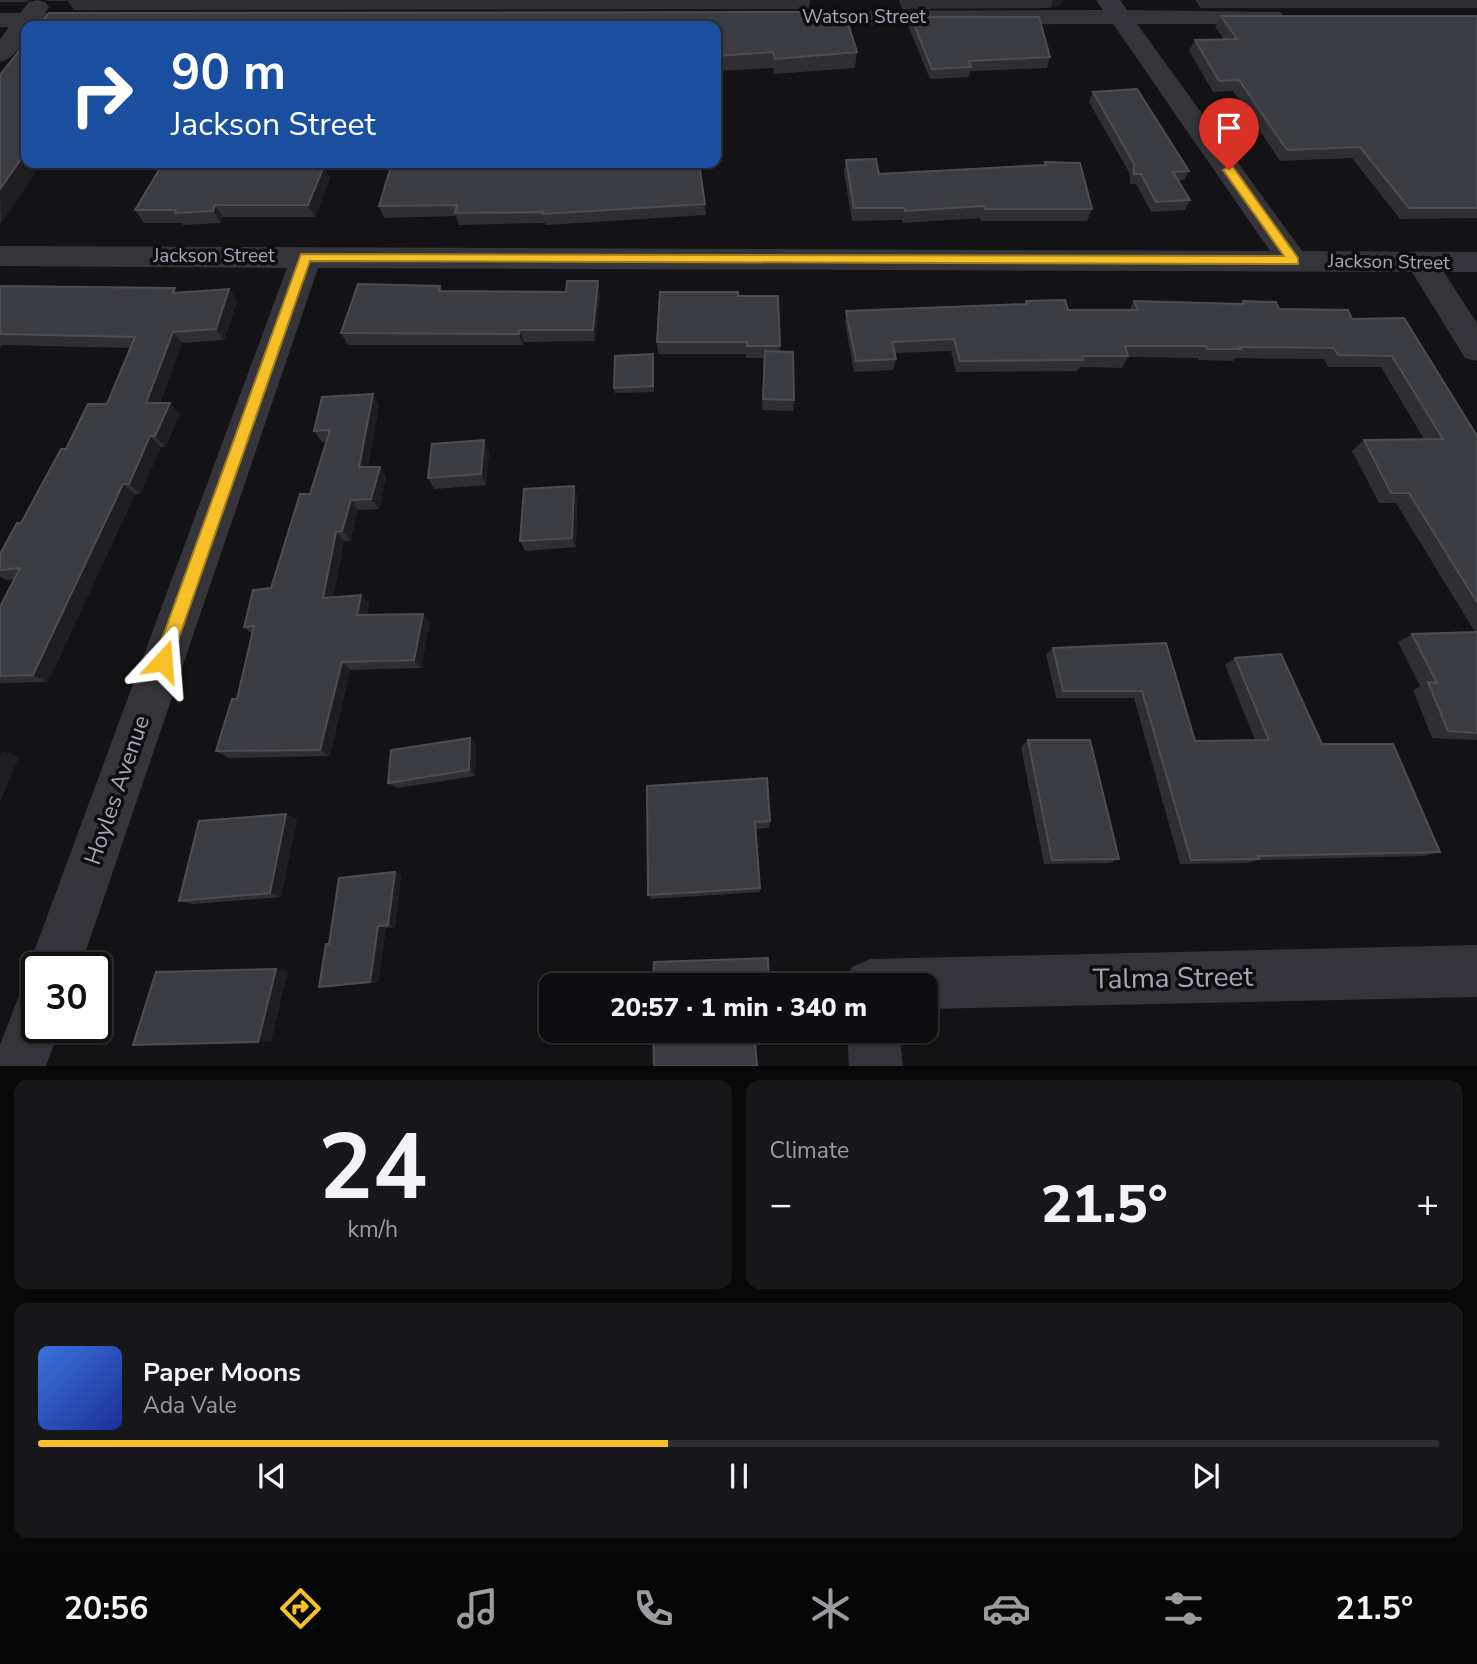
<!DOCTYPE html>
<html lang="en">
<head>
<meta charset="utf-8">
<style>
  :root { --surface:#0e0e10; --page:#171719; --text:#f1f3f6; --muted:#9b9c9f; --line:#2e2e30; --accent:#f7c029 }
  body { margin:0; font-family:"Nunito Sans",sans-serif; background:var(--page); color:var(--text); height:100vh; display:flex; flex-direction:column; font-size:26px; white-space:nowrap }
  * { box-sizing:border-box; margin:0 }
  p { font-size:23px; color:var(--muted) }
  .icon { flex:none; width:38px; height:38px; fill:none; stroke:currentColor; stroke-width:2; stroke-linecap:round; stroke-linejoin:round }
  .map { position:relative; height:1066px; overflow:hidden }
  .sheet { display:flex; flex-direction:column; gap:14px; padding:14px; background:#080809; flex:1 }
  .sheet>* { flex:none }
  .top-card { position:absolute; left:21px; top:21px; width:700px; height:147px; border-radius:14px; box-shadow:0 2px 5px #0004,0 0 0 2px var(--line); background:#1a4fa0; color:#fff; overflow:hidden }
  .speed { position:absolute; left:21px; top:952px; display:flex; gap:14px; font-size:35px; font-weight:700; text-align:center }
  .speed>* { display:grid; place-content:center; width:91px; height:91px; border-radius:50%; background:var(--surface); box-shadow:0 2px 5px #0004,0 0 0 2px var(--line); line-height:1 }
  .speed .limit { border:4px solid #111; border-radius:10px; background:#fff; color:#111 }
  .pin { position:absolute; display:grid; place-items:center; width:60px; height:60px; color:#fff; margin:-72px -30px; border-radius:50% 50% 50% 0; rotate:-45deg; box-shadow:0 0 7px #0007 }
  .pin .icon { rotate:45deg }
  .me { position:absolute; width:77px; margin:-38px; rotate:19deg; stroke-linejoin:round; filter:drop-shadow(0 0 5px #0008) }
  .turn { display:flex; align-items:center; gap:24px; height:147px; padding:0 35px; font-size:32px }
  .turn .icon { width:91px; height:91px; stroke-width:2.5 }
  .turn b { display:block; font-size:49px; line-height:60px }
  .big { font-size:52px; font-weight:800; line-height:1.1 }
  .sheet .tile { flex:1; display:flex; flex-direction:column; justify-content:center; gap:10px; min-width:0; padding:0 24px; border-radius:14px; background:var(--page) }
  .sheet .dial { align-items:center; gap:0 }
  .dial b { font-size:91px; line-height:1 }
  .song { display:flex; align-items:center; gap:21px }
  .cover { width:84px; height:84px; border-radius:10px; background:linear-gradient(135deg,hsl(220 70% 55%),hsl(230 70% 35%)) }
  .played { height:7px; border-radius:4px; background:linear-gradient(90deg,var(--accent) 45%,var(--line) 45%) }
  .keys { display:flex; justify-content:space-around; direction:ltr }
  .heat { display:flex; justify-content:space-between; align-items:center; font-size:38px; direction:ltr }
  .sheet .tiles { flex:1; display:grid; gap:14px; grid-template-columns:1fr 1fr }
  .tile:last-child { grid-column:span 2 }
  .trip { position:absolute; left:539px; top:973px; width:399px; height:70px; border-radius:14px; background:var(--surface); box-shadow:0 2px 5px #0004,0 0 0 2px var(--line); font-weight:800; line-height:70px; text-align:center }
  .tabs { display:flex; height:112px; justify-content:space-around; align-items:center; background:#060606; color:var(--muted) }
  .tabs .icon { width:49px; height:49px }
  .tabs .active { color:var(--accent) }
  .tabs b { font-size:32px; color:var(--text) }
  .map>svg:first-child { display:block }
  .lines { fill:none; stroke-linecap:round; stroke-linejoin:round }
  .street { fill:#34343a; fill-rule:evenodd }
  .wall { fill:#2f2f33 }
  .shaded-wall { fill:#1e1e21 }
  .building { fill:#3b3c41; stroke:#4c4d53; stroke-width:2 }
  .route { fill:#f7c029; stroke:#a17d1b; stroke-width:2 }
  .labels { text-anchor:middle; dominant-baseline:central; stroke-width:7; stroke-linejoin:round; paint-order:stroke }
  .far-street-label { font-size:19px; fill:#a4a8b6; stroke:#0e0e10 }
  .street-label { font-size:23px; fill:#a4a8b6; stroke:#0e0e10 }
  .near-street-label { font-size:28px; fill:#a4a8b6; stroke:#0e0e10 }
</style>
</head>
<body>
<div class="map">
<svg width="1477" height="1066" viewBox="0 0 1477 1066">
  <rect width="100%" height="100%" fill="#131315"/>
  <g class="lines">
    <path class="street" d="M37,0L45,2L49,7L45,13L104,15L108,20L100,26H26C26,41 15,59 0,62V39L9,27H0V13H20L29,2Z
      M1096,0H1120L1127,10L1280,12L1284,17L1280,22L1272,24H1137L1302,251L1477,252V272H1444L1477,323V361L1465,358L1412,272L318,268L80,968H37L36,986L28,968L287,268L0,266V246L1270,251L1113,24L765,25L757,23L753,18L757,13L765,11L1103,10Z
      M1477,945V997L926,1009V985H844L852,967L870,959Z
      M37,991V1027H60L46,1066H0V1045L18,998Z
      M847,1031H899L903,1066H849Z"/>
  </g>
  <path class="wall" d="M0,0H30L26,2H0Z
    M44,0H810L809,9L74,10L68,1H48Z
    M899,0H1063L1062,4L1050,8L902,9Z
    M1195,0H1477V8H1201Z
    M1221,16H1477V218L1400,219L1352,158L1280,161L1233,91L1213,92L1189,51L1195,40L1224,39L1215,27Z
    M911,17L1050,57L1047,68L970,71L969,77L930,79L909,28Z
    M817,24L857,52L855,68L774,74L773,68L716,71V26Z
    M0,75L26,163H92L41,164L0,224Z
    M1093,92L1189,171L1184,180L1179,181L1190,200L1185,210L1151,212L1136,184H1130V174L1089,102Z
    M846,160L879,174L1043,166L1045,162L1092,209L1087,221H981L980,218L903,223L902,220L852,221L844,172Z
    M318,163L320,166H324L330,178L315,217H223L221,223L183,225L182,223H144L135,210Z
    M630,168L705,204L706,215L546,225L545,223L459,225L456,216L384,218L379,206Z
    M0,286L179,292L229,289L237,301L224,340L182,343L160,403H170L180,414L165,447H161L140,494H135L48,682L0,683V607L14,579L6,580L0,576V554L21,523L66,449L107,404L130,348L2,345L0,348Z
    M440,286L442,291L600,293L595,341L524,342L523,345H348L341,333Z
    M738,296L780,346L779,351L794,400L793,411L762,410L764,358H746V354H658L657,342Z
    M1026,301L1068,310H1129L1134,301L1241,304L1243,301L1279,309L1352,319L1477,436V740L1432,738L1413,690L1420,686L1398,642L1412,634L1475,632L1396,503H1379L1352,451L1364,440L1424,439L1381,367H1328L1324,359L1235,358L1233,361L1199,360L1198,358L1128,357L1122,368L1080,367L1077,371L956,372L951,351L895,353L896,359L893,370L854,372L845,323L846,311L1025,304Z
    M654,360V392L615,393L614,388Z
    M379,405L368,467H380L386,477L379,509L358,510L350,541H344L333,597L369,603L367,614L430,622L421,668L350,670L330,756L228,758L216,751L237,699L252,634L244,627L271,588L310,494L326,442H322L314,431Z
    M489,451L486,485L434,489L428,478Z
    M574,486L577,496L576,547L525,551L520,541Z
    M1166,643L1195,741L1255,740L1225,665L1235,658L1322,744L1440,852L1423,856L1257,860L1246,863L1180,864L1134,698H1056L1046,655L1053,648Z
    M470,738L476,745L475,776L397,788L388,783Z
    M1028,740L1119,859L1110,863L1044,864L1021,747Z
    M647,786L770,821L769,828L756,829L760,888V892L651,899L648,895Z
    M297,819L281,897L193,904L179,901Z
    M395,872L401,875L395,927L386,928L378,982L328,987H319L329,944Z"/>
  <path class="shaded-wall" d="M1053,0H1063L1062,4L1050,8Z
    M26,152V163H40L41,164L1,224L0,189Z
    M313,163H318L321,169L312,166Z
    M324,166L330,178L315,217L308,205Z
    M215,205L223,217L221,223L213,211Z
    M598,281L600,293L595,341L593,330Z
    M229,289L237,301L224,340L216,329Z
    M520,330L524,342L523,345L519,334Z
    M173,332L182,343L156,414L146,403Z
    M373,394L379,405L366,478L359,467Z
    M170,403L180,414L165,447L155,436Z
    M150,436L161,447L140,494L129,484Z
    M484,440L489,451L486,485L481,474Z
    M380,467L386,477L379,509L371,499Z
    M123,484L135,494L48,682L33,675Z
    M574,486L577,496L576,547L572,538Z
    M351,500L358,510L350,541L342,531Z
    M336,532L344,541L331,607L323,598Z
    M361,595L369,603L366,623L357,615Z
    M423,614L430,622L421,668L414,660Z
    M342,662L350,670L330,756L320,750Z
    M470,738L476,745L475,776L469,770Z
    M2,751L19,757L0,802V756Z
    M286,814L297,819L281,897L270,893Z
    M395,872L401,875L395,927L388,925Z
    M378,926L386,928L378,982H370Z
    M276,969L288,971L271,1042H258Z"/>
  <path class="building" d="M815,12L817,24L848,23L857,52L775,59L773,52L716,56V26H39L49,13Z
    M1221,16H1477V208H1409L1360,147L1287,150L1239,80L1219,81L1195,40L1237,39Z
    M911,17H1039L1050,57L969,61L971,67L932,69Z
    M26,42V152L0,189V75Z
    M1137,89L1189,171L1173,172L1190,200L1156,202L1141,174H1134V164L1093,92Z
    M876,159L879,174L1046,165L1045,162L1080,163L1092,209H985L984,206L905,211L904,208H854L846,160Z
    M198,163H313L312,166H324L308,205H215L213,211L175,213L176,210H135L162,165Z
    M392,163H629V168L699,163L705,204L543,214V212L455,213L457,205L379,206Z
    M567,281H598L593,330H520L519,334L341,333L358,284L440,286L439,291L566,292Z
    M0,286L175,288L173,293L229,289L216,329L173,332L146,403H170L155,436H150L129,484H123L33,675L0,676V607L20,568L0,570V554L17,523H21L61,449H66L88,404H107L135,337L0,334Z
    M660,292H738V296H778L780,346H747V342H657Z
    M1065,300L1068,310H1138L1134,301L1244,304L1243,301L1276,302L1279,309L1348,310L1352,319L1404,318L1477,436V602L1409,493H1391L1364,440L1443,439L1392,356L1338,355L1334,348L1240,347L1241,349H1207L1206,346H1125L1128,356H1082L1083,360L960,361L954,339L892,342L896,359L856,361L846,311L1027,304L1026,301Z
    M765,351L793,352L794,400L763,399Z
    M653,354V386L614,388L615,356Z
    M373,394L359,467H380L371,499L351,500L342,531L336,532L323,598L361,595L357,615L423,614L414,660L342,662L320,750L216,751L232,699H237L254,626L244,627L253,590L271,588L300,494H310L330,430L314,431L322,397Z
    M484,440L481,474L428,478L432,444Z
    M574,486L572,538L520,541L524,489Z
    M1477,632V733L1448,731L1428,682L1437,683L1412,634Z
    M1166,643L1195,741L1269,740L1235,658L1281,654L1322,744H1393L1440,852L1258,856L1259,859L1191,860L1142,691H1063L1053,648Z
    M470,738L469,770L388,783L391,750Z
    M1028,740H1090L1119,859L1052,860Z
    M767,778L770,821L755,822L760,888L648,895L647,786Z
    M286,814L270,893L179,901L199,821Z
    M395,872L388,925L378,926L370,982L319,987L326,944H329L339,878Z
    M768,958L769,985H653L654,962Z
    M276,969L258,1042L133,1045L156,972Z
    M653,1031H754L757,1066H654Z"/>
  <path class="route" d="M1229,166L1233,167L1298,258V264L310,261L171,661L169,667L163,669L156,667L154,661L301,254L1284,256L1223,170Z"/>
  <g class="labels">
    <g class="far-street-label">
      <text x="864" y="17">Watson Street</text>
      <text x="214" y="256">Jackson Street</text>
      <text transform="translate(1389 262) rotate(1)">Jackson Street</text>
    </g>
    <g class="street-label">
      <text transform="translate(117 790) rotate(-71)">Hoyles Avenue</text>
    </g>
    <g class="near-street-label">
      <text transform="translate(1173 978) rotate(-1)">Talma Street</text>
    </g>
  </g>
</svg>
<div class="speed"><div class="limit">30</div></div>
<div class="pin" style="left:1229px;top:170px;background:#d93025"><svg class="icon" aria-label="arrive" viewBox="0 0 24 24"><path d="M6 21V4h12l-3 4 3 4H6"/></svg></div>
<svg class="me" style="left:163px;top:661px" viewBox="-20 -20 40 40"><path d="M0-17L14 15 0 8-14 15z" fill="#f7c029" stroke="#fff" stroke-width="4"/></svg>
<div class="trip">20:57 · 1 min · 340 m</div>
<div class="top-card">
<div class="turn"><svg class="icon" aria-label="right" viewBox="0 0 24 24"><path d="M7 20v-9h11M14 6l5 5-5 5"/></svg><div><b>90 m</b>Jackson Street</div></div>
</div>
</div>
<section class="sheet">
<div class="tiles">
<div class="tile dial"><b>24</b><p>km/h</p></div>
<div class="tile"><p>Climate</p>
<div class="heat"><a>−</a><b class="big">21.5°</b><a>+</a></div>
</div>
<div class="tile">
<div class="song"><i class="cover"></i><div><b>Paper Moons</b><p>Ada Vale</p></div></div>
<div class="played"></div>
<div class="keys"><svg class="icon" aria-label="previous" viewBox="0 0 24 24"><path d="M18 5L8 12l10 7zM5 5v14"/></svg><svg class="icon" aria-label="pause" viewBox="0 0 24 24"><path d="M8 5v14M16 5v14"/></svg><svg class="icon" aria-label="next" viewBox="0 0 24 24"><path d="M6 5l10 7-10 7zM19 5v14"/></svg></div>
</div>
</div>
</section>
<nav class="tabs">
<b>20:56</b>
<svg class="icon active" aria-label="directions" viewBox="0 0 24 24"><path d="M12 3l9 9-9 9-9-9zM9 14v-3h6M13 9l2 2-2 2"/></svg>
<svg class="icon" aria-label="music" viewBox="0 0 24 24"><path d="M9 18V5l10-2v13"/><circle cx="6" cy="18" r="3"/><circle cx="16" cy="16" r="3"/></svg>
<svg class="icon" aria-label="phone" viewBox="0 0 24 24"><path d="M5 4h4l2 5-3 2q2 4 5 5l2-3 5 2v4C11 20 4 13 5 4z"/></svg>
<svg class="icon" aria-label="climate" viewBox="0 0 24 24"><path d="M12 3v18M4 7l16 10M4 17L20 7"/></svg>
<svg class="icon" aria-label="car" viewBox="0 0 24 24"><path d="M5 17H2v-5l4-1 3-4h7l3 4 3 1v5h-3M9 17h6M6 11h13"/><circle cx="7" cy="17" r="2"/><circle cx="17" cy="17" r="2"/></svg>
<svg class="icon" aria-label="filters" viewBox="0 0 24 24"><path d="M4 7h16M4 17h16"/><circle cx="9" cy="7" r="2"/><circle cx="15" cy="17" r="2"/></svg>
<b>21.5°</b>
</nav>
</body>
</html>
